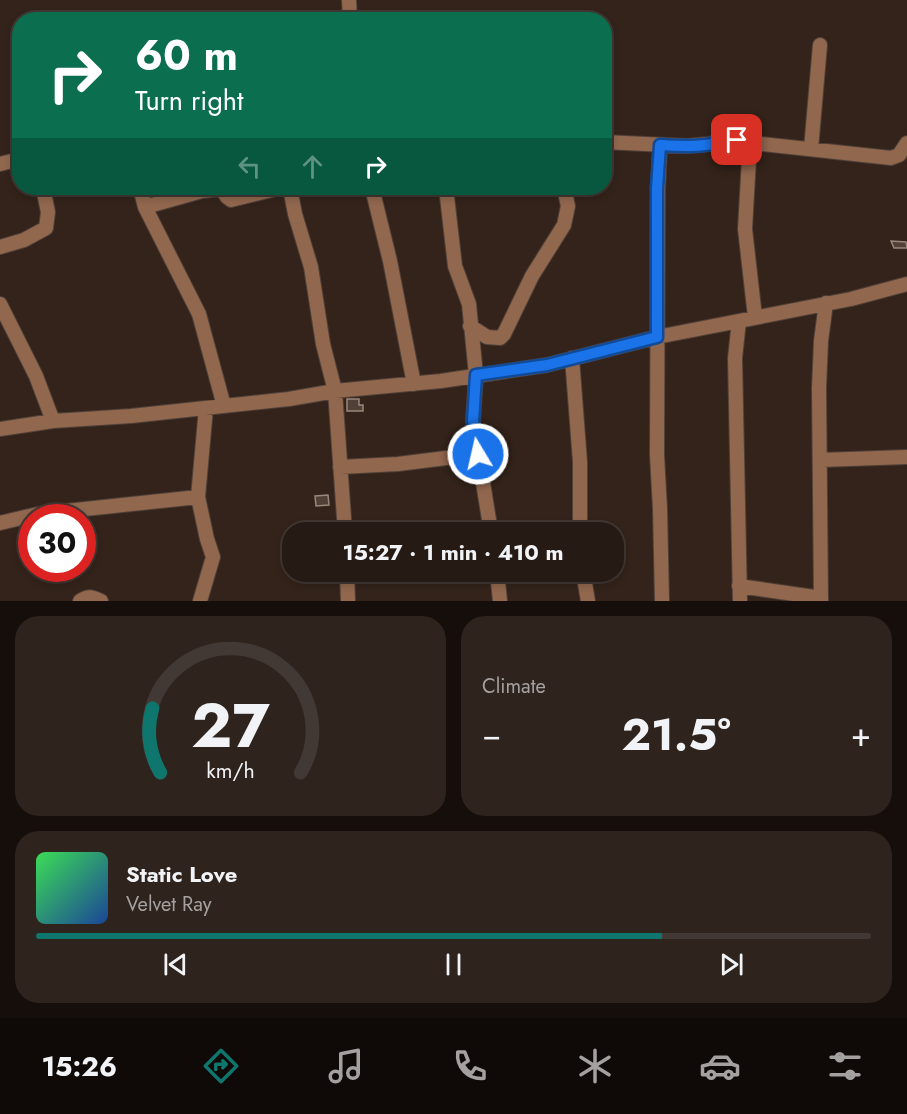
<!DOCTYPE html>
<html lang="en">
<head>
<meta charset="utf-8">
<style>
  :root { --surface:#261a14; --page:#2e231d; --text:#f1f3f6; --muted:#a4a1a0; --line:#423834; --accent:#0f766e }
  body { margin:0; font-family:Jost,sans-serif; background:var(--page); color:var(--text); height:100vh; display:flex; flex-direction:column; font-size:22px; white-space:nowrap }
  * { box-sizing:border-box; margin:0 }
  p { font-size:20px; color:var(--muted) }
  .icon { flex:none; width:33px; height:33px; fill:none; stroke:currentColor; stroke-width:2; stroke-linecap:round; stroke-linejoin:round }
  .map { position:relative; height:601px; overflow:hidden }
  .drawer { display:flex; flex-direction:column; gap:15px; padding:15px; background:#150e0b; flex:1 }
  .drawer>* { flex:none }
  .banner { position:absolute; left:12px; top:12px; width:600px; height:183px; border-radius:24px; box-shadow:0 3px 9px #0003,0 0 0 2px var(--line); background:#0b6e4f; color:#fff; overflow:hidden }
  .speed { position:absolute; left:18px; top:504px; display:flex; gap:12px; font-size:30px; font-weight:700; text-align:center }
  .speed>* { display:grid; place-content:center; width:78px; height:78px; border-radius:50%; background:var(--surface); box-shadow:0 3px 9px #0003,0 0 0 2px var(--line); line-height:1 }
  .speed .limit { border:9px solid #d22; background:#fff; color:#111 }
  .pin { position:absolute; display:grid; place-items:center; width:51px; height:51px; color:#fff; margin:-26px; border-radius:12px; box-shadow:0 3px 9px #0006 }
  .me { position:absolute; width:66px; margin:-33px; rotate:351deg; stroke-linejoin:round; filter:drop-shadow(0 0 4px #0008) }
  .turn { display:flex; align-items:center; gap:21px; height:126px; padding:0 24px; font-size:27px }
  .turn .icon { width:78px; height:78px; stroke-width:2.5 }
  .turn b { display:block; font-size:42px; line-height:51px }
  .lanes { display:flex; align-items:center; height:57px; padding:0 24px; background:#0003; justify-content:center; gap:30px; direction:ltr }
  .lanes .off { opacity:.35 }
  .big { font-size:45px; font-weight:700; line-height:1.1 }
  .drawer .widget { flex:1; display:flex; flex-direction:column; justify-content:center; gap:9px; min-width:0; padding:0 21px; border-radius:24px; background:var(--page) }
  .drawer .dial { align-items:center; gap:0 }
  .dial svg { height:156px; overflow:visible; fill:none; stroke:var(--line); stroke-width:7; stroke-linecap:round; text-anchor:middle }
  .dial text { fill:var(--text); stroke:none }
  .song { display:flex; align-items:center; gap:18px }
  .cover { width:72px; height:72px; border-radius:9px; background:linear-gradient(135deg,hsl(130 70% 55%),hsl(220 70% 35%)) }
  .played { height:6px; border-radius:3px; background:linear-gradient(90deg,var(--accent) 75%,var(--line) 75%) }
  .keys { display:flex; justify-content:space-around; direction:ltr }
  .heat { display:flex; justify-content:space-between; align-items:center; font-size:33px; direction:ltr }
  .drawer .tiles { flex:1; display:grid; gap:15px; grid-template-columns:1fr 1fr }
  .widget:last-child { grid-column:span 2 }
  .trip { position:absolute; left:282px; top:522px; width:342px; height:60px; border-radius:24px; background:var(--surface); box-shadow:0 3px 9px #0003,0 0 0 2px var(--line); font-weight:700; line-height:60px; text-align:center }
  .menu { display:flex; height:96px; justify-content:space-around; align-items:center; background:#0f0a08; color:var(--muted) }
  .menu .icon { width:42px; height:42px }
  .menu .current { color:var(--accent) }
  .menu b { font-size:27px; color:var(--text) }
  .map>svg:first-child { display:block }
  .building { fill:#514036; stroke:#9a867b; stroke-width:1.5 }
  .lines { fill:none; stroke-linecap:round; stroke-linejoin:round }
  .minor-casing { stroke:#504038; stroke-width:16 }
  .minor { stroke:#91674e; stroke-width:14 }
  .route-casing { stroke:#114b97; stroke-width:15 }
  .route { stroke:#1a73e8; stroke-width:10 }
</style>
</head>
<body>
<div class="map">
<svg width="907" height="601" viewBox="0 0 907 601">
  <rect width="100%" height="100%" fill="#33231a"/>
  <path class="building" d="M891,241L906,242L907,248H894Z
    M347,399H359V405H363V411H347Z
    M328,495L329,505L316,506L315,496Z"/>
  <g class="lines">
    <defs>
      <path id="minor" d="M349,0L350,20
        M201,18L202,20
        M519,20V19
        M750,141L745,229L755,317
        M604,142L687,146L709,144L725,140L891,158L899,155L907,143
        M660,145L658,188L657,455L660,509L662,601
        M811,149L820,45
        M0,164L20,159
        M140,188L145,207L199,314L224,406
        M290,188L295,214L311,267L323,344L335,391L345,532
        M372,188L390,261L414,384
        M446,188L455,266L469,304L476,375L473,421L491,532
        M145,207L202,191L222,189L227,197L231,200L280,188
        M0,247L24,240L46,228L48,212L43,188
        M0,304L36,376L53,421
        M739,321L735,358L740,601
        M470,326L487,337L500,338L504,334L532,276L564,225L568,206L566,197L567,188
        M572,358L580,462V532
        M0,429L53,421L131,416L289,399L335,391L441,381L547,365L657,337L851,299L907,284
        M820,460L907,457
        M340,467L398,464L478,454
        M198,497L207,539L213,557L200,601
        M0,523L38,514L198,497L206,408
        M454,532L491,527
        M347,572L348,601
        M497,572L500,601
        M583,572L588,601
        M739,586L821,598
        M80,601C89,595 92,597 101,601
        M821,601L819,388L821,341L826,303"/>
    </defs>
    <use href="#minor" class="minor-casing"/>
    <use href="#minor" class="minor"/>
  </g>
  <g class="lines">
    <defs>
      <path id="route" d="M478,454L473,421L476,375L547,365L657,337V188L660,145C675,146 689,147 704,145C716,144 725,140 737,140"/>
    </defs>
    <use href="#route" class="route-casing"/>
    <use href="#route" class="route"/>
  </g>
</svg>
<div class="speed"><div class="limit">30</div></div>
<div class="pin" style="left:737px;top:140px;background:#d93025"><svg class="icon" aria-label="arrive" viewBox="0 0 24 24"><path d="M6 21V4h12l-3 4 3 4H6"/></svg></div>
<svg class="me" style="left:478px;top:454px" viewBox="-20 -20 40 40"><circle r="17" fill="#1a73e8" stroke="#fff" stroke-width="3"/><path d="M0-11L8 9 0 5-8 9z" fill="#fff"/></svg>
<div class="trip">15:27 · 1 min · 410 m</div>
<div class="banner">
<div class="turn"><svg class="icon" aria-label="right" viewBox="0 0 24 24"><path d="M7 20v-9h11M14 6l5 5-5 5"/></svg><div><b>60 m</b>Turn right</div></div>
<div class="lanes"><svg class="icon off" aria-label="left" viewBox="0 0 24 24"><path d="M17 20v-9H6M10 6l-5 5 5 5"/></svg><svg class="icon off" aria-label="ahead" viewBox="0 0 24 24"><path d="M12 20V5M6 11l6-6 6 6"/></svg><svg class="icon" aria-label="right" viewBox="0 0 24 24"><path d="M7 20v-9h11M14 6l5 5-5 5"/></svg></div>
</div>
</div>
<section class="drawer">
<div class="tiles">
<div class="widget dial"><svg viewBox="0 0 100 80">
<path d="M14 69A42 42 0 1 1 86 69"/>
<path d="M14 69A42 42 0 0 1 10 36" stroke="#0f766e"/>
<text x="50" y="56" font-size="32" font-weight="700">27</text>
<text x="50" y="72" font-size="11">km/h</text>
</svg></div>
<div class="widget"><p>Climate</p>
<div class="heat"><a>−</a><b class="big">21.5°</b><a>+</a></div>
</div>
<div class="widget">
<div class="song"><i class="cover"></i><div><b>Static Love</b><p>Velvet Ray</p></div></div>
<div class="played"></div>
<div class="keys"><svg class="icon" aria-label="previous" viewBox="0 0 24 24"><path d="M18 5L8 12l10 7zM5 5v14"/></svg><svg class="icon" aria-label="pause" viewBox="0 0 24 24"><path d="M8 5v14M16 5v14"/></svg><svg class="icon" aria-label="next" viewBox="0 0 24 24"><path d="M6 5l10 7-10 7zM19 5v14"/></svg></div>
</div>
</div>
</section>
<nav class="menu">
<b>15:26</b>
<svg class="icon current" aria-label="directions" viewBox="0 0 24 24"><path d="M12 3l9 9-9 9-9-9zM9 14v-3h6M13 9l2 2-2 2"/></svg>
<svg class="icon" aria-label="music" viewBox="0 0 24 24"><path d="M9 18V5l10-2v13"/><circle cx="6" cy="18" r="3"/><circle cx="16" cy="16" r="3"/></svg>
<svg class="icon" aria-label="phone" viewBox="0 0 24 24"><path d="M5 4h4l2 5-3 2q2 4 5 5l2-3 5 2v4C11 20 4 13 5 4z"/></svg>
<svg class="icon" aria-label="climate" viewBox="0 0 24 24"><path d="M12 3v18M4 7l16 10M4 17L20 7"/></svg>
<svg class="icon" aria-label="car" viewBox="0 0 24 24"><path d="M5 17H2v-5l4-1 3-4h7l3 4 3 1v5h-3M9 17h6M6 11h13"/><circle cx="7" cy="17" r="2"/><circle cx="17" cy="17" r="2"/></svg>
<svg class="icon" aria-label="filters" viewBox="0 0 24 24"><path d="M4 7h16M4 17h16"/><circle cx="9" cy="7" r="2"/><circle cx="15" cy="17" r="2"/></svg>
</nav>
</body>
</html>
